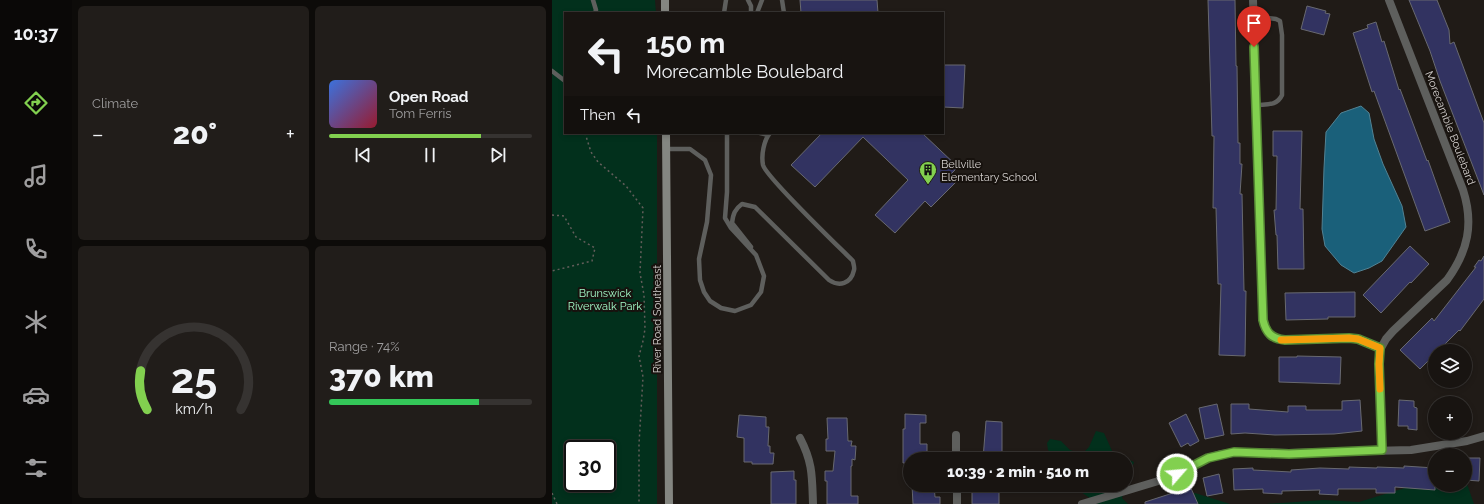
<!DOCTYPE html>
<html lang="en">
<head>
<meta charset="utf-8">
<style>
  :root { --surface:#181411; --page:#211d1a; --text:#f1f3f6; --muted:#9f9e9f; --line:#363331; --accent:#82d04f }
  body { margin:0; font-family:Raleway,sans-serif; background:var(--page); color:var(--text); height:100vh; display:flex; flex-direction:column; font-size:15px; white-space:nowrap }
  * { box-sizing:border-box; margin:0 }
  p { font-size:13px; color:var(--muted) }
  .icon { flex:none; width:22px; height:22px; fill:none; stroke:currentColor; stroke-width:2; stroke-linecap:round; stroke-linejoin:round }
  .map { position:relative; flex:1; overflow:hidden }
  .sheet { display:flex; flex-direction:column; gap:6px; padding:6px; background:#0d0b09; width:480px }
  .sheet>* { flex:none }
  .guide { position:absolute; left:12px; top:12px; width:380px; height:122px; border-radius:0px; box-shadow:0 2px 6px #0003,0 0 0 1px var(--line); background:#181411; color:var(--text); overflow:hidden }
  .fabs { position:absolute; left:876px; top:344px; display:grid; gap:8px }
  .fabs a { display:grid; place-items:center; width:44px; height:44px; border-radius:50%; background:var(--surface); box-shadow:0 2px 6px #0003,0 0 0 1px var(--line); font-size:20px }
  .speed { position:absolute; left:12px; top:440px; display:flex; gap:8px; font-size:20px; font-weight:700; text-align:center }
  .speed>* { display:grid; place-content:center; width:52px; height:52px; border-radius:50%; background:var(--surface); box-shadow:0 2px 6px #0003,0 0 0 1px var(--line); line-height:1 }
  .speed .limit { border:2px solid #111; border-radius:6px; background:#fff; color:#111 }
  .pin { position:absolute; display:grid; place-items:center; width:34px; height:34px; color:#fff; margin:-41px -17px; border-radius:50% 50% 50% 0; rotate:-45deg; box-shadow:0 0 4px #0007 }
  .pin .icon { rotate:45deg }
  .me { position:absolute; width:44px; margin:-22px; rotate:63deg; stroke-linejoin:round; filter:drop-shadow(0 0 3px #0008) }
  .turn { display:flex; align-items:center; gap:14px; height:84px; padding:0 16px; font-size:18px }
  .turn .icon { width:52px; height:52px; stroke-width:2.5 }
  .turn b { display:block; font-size:28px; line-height:34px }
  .then { display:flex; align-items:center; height:38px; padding:0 16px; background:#0003; gap:8px; font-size:15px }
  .big { font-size:30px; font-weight:800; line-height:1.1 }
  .sheet .card { flex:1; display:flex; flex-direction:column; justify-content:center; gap:6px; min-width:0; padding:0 14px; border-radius:6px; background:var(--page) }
  .sheet .dial { align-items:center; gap:0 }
  .dial svg { height:104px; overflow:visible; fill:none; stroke:var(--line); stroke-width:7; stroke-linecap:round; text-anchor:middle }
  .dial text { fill:var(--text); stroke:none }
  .song { display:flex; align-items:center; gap:12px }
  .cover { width:48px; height:48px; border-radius:6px; background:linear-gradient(135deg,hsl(220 70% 55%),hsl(350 70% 35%)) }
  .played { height:4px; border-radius:2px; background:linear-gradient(90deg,var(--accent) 75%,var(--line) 75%) }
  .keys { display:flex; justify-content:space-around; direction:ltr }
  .heat { display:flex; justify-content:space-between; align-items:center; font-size:22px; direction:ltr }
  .charge { height:6px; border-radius:3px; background:linear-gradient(90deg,#34c759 74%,var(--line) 0) }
  .sheet .tiles { flex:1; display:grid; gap:6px; grid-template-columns:repeat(2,1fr) }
  .trip { position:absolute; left:351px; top:452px; width:230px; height:40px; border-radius:20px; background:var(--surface); box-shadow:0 2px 6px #0003,0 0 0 1px var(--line); font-weight:800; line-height:40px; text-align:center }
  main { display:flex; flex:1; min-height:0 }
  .tab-bar { display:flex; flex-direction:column; width:72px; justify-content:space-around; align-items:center; background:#0a0807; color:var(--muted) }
  .tab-bar .icon { width:28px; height:28px }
  .tab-bar .current { color:var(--accent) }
  .tab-bar b { font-size:18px; color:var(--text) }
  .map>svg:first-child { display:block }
  .green { fill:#02301c; fill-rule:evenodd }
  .water { fill:#1a607a; stroke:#528293 }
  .building { fill:#323361; stroke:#686970 }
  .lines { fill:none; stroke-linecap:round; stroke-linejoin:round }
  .path { stroke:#635e5b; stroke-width:1.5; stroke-dasharray:2 3; stroke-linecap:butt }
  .lane { stroke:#5e5f5d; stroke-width:4.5 }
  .street { stroke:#5e5f5d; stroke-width:8 }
  .secondary { stroke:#848681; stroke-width:8 }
  .route-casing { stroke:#548733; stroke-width:10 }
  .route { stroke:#82d04f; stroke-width:7 }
  .slow { stroke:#f59e0b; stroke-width:7 }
  .labels { text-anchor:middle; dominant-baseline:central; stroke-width:4; stroke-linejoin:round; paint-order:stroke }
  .street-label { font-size:11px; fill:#d4d0ce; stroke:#17120e }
  .poi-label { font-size:11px; fill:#d4d0ce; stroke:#17120e; text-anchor:start }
  .park-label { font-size:11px; fill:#a4fbc9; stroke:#17120e }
</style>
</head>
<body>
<main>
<nav class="tab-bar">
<b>10:37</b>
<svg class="icon current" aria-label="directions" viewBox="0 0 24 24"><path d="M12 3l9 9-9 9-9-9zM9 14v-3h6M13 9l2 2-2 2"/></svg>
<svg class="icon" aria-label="music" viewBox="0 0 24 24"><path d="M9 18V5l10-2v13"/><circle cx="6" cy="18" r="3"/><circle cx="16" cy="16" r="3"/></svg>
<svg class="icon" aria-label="phone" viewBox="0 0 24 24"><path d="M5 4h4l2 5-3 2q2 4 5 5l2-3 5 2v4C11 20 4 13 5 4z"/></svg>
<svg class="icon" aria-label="climate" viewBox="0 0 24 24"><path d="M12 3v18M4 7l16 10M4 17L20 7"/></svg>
<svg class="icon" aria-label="car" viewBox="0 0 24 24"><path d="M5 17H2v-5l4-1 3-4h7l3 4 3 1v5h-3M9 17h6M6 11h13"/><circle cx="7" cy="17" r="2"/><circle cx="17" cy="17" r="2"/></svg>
<svg class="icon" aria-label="filters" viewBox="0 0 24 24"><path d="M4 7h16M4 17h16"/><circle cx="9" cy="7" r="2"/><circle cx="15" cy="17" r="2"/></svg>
</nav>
<section class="sheet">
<div class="tiles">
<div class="card"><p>Climate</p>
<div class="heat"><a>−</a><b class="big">20°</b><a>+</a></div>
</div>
<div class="card">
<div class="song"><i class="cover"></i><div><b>Open Road</b><p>Tom Ferris</p></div></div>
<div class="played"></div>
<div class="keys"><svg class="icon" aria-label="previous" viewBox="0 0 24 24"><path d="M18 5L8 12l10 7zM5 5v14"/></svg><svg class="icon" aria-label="pause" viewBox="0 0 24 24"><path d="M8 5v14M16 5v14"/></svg><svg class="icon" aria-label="next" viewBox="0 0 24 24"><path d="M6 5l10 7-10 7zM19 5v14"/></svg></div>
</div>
<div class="card dial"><svg viewBox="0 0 100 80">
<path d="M14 69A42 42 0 1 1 86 69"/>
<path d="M14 69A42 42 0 0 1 9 39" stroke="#82d04f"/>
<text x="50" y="56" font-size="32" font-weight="700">25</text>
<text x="50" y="72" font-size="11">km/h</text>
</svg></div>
<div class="card"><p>Range · 74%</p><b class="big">370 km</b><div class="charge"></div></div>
</div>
</section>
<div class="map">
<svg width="932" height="504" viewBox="0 0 932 504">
  <rect width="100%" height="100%" fill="#201b17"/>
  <path class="green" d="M0,0H103L104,13H13V133H105V504H0ZM21,449H55V483H21Z
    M544,431L552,433L561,453L582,462L574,485V459H506L496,450L495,443L498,439L509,441L518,450L530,454L537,447Z
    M913,481H914L922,504H714L772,500L807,502L856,487L883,485H913Z
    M523,485H574L570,498L576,504H546L525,489Z
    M643,493L678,504H621Z"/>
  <path class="water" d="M809,106L817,113L822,139L831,164L850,206L854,227L830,261L817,268L802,273L789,265L773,246L770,229L772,168L774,132L789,113Z"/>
  <path class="building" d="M248,0H325L326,13H249Z
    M656,0H683L684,66H685L686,143H688V164H690L688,194H690L692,291H694L693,356L667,355L669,284H666L664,208H661L662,136H660Z
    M857,0H885L897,30L898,44L902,42L932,123V195L888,81L878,51Z
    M755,6L774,11L773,13L778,14L772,35L749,29Z
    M824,22L830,42L832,41L847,90L848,89L875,161L876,160L898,222L873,231L822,91L820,92L801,33L816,28L815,25Z
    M391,65H413L411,108L391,107Z
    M721,131H750L748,209H751L752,269H726L725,235H724L722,210H724L725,156H721Z
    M270,133H370L406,167L397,176L404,182L379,207L373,201L343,233L323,215L356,180L311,137L263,187L239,165Z
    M858,246L877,264L859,283L858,282L829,313L811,295Z
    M932,256V299L908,331L907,330L886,351H883V354L868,369L848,350L880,318L882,321L924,267H922L927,260L929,261Z
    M803,292V317H776V319L734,320L733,293Z
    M745,356L789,357L788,384L727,382V357H745Z
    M808,400L810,431L782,434L723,435L693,433L679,434V404H697V409L736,412V406H754V410H790V401Z
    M847,400L862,401V407L865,408V430L856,429V426H846Z
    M665,404L672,435L653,439L647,408Z
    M353,414L374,415V423H368V444H375V459H358V463H351V429H353Z
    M634,414L647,441L638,446L636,443L629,447L617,423Z
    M187,415L214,417V427H217L216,446H218V453H222L221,464H200V462H192V438L185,437Z
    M275,418H295L296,441H300L299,446H304L303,460L300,459V466H299V496H306V504H275V481H273V471H281L283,451H274V439H276Z
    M434,421L450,422V459H431Z
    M913,458H928L927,481L913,480Z
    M852,466L883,468V490L843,487V493H824V489H786V495L767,494L768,490L730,491V494L711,493V489L682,490L681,469L701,468V470L739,472V470L768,468L797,469V467L825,468V467L852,468Z
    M242,471V480H244V504H219V472Z
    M667,474L671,493L655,496L651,478Z
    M360,485H382L383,497H388V504H361Z
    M638,486L646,504H593V502L624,492Z
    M420,491H447V504H420Z"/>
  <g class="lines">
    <path class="path" d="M33,133L39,152L46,162L74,186L91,208L88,273L92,295L93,329L91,341L87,356L91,377L87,444V504
      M0,215L12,216L24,237L43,248L40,261L0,271
      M0,493L5,504"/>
    <path class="lane" d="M41,0L44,10L43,13
      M196,0L199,6V13
      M230,0L232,13
      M172,13L174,0
      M205,13L210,0
      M701,18H716L724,19L728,21L730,35V95C725,106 715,104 705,105
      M0,71L13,81
      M208,133L216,135
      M115,149H138L153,160L159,175L155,222L147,259L148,280L152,292L158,301L169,308L183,311L199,305L209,292L212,276L204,255L179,228L173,218L175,192V133
      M199,247L180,223C181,214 183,209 190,204L203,207L277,280C287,287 299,284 302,270C303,268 301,263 301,261C287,247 214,177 211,165C209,155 212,140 218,133"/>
    <path class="street" d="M701,0L711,320C714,333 720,339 733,340L797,338L806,339L829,348
      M404,435V459
      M248,438C261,463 260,477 261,504
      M830,450L827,355L829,348L834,339L841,331L895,280C916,251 922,224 911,190L837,0
      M405,485V504
      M530,504L613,479L656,458L669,454L694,452L737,453L859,450L915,441L932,436"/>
    <path class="secondary" d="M113,0V13
      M114,133L117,504"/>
  </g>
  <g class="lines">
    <defs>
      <path id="route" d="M625,474L656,458L682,452L737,454L830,450L827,364L828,348L806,339L797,338L733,340C720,339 714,333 711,320L702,47"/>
    </defs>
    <use href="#route" class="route-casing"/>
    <use href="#route" class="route"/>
    <path class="slow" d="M729,340L797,338L806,339L828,348L827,364L828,389"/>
  </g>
  <defs>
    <symbol id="building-pin" viewBox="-11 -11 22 30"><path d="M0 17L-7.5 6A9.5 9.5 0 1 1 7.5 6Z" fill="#82d04f" stroke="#17120e"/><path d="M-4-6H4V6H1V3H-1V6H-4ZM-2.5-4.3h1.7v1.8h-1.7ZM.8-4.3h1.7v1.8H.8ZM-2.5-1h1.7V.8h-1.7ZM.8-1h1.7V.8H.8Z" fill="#111"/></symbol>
  </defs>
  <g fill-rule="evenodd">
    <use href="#building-pin" x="366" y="160" width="20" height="27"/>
  </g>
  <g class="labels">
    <g class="street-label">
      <text transform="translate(898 128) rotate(69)">Morecamble Boulebard</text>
      <text transform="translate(105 319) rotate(-90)">River Road Southeast</text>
    </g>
    <g class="poi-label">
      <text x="389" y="164">Bellville<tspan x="389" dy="13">Elementary School</tspan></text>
    </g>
    <g class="park-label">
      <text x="53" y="293">Brunswick<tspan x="53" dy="13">Riverwalk Park</tspan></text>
    </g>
  </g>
</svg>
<div class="fabs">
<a><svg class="icon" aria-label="layers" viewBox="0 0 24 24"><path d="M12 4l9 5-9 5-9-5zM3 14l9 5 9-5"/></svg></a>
<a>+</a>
<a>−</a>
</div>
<div class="speed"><div class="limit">30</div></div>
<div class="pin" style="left:702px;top:47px;background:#d93025"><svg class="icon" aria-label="arrive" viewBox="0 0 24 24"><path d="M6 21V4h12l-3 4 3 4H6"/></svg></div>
<svg class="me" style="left:625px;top:474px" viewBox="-20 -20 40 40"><circle r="17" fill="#82d04f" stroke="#fff" stroke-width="3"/><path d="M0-11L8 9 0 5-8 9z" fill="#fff"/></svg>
<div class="trip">10:39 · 2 min · 510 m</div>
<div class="guide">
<div class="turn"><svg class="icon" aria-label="left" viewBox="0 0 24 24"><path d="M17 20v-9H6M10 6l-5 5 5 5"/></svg><div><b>150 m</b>Morecamble Boulebard</div></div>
<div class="then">Then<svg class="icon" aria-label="left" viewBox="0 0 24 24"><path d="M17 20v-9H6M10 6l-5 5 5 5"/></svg></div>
</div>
</div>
</main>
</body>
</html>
